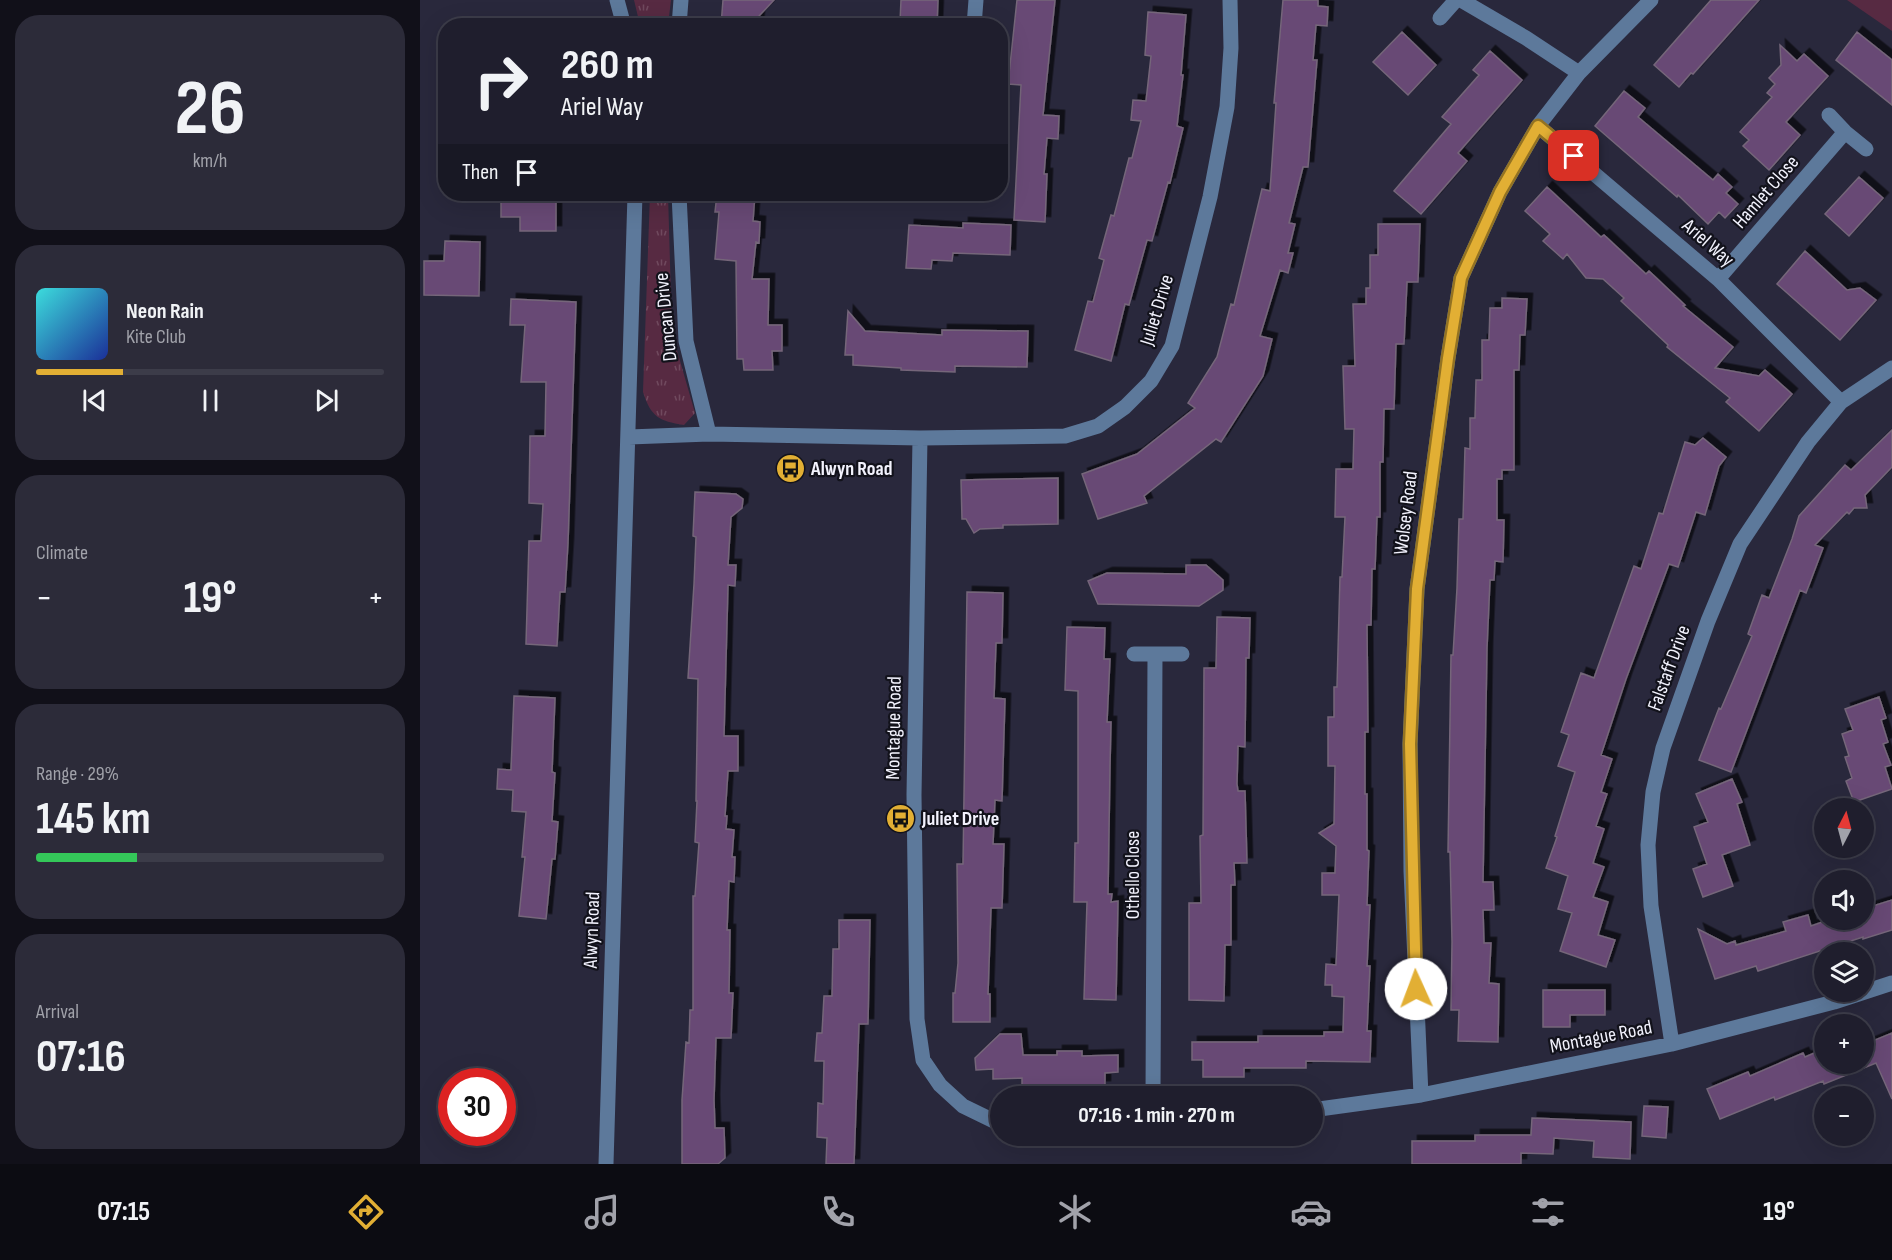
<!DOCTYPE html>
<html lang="en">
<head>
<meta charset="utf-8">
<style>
  :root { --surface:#1f1e2d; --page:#2c2b39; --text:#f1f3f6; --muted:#a1a2aa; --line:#3c3c49; --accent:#e2af34 }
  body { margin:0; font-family:"Sofia Sans Condensed",sans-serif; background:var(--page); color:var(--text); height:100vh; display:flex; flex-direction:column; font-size:22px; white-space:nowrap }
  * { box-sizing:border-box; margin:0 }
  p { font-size:20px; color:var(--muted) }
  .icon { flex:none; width:33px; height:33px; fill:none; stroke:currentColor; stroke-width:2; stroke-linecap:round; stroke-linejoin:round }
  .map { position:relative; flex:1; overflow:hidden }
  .sheet { display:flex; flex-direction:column; gap:15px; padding:15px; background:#111019; width:420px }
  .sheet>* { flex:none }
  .banner { position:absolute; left:18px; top:18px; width:570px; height:183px; border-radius:24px; box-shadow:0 6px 24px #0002,0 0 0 2px var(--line); background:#1f1e2d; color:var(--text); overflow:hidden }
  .needle { width:39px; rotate:6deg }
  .buttons { position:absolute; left:1394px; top:798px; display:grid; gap:12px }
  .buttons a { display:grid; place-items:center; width:60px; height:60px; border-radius:50%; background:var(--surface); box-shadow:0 6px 24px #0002,0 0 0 2px var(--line); font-size:30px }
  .speed { position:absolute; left:18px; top:1068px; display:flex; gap:12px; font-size:30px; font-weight:700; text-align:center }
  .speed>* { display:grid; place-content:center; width:78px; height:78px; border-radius:50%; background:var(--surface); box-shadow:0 6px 24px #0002,0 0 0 2px var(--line); line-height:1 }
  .speed .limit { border:9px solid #d22; background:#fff; color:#111 }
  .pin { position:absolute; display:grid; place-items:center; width:51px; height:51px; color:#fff; margin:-26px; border-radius:12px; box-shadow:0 3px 9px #0006 }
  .me { position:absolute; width:66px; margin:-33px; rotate:358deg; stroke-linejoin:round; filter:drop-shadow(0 0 4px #0008) }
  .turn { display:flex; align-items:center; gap:21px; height:126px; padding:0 24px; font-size:27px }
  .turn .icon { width:78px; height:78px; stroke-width:2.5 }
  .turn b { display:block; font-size:42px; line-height:51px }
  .then { display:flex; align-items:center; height:57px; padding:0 24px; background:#0003; gap:12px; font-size:22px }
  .big { font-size:45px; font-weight:700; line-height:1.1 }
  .sheet .card { flex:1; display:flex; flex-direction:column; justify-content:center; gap:9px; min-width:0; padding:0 21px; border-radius:24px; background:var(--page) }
  .sheet .dial { align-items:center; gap:0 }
  .dial b { font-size:78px; line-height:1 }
  .song { display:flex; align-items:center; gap:18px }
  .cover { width:72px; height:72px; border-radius:9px; background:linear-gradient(135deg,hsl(180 70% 55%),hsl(230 70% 35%)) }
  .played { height:6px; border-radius:3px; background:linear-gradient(90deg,var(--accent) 25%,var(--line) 25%) }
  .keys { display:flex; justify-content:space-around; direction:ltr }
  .heat { display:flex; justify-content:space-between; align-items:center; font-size:33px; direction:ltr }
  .charge { height:9px; border-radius:4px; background:linear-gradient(90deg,#34c759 29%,var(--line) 0) }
  .trip { position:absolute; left:570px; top:1086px; width:333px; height:60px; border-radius:30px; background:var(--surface); box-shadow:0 6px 24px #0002,0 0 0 2px var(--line); font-weight:700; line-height:60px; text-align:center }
  .dock { display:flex; height:96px; justify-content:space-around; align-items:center; background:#0c0c12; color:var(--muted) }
  .dock .icon { width:42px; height:42px }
  .dock .active { color:var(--accent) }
  .dock b { font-size:27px; color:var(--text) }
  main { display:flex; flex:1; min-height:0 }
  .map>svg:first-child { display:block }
  .grass { fill:url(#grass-tufts) }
  .park { fill:#572a42 }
  .building { fill:#684874; stroke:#75667a; stroke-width:1.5; filter:url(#shadow) }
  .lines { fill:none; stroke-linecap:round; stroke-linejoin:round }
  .minor { stroke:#5d799b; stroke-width:15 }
  .route-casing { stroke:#937222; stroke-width:15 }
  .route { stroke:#e2af34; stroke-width:10 }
  .labels { text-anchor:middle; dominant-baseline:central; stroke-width:4.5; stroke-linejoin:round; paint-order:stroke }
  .street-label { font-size:20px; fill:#f2f2fd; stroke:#12121b }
  .poi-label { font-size:20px; font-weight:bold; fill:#f2f2fd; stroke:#12121b; text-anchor:start }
</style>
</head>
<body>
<main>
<section class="sheet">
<div class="card dial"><b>26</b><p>km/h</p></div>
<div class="card">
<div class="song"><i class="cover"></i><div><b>Neon Rain</b><p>Kite Club</p></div></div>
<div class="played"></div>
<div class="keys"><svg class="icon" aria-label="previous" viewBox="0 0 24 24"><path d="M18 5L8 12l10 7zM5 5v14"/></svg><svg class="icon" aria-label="pause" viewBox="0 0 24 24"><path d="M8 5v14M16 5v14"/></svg><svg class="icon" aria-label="next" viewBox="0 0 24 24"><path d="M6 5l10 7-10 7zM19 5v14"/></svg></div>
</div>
<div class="card"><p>Climate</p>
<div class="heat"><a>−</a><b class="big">19°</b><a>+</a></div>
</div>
<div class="card"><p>Range · 29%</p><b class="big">145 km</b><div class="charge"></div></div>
<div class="card"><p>Arrival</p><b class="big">07:16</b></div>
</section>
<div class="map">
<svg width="1472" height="1164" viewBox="0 0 1472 1164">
  <defs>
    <pattern id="grass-tufts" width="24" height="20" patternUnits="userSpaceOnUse" patternTransform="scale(1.5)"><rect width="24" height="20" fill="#572a42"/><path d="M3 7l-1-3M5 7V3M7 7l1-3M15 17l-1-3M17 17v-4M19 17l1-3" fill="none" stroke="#70495e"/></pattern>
    <filter id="shadow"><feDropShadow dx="5.5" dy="-5.5" stdDeviation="0" flood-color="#0009"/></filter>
  </defs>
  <rect width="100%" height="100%" fill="#29283c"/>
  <path class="grass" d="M214,0H251L248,25H220Z
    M230,194H248L252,333L275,413L264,425C239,421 231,417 223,392Z"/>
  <path class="park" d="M1427,0H1472V31Z"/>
  <path class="building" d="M303,0H354L339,16L338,26H301Z
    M481,0H518L517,25L480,22Z
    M597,0H635L623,115L639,116L638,139L627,138L624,174H627L625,222L594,220L601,85L588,84Z
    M863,0H898V6L908,7L907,26L896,25L893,60H897L888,167H883L869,223L875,224L868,253H873L868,273L860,270L840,336L852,339L843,376L801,442L796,439L724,496L727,503L678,519L662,474L717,454L775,408L768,403L797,357L811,304L814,305L842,189L850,191L856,103H854Z
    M1291,0H1339L1273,74L1271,73L1259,87L1234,65Z
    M728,12L766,15L761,75H763L757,126L763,128L750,183L748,182L732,241L727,240L709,305L705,304L691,361L655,350L668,301L673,302L684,260L679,258L691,215L694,216L709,158H712L721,121L711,120L713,100L726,101L731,56L725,55Z
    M982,32L1016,65L988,95L953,62Z
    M1437,32L1472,60V105L1416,60Z
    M1360,45L1377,61L1384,54L1408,76L1366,122L1380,135L1349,170L1323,146L1329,140L1320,132L1352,97L1347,93L1355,84L1349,78L1361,65Z
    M1070,51L1102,80L1038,153L1047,161L1001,214L974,191L1031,124L1022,117L1059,75L1053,70Z
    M1204,91L1225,108L1218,117L1293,180L1298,174L1312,187L1306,193L1318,204L1305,218L1299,212L1288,224L1258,195L1257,197L1175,126Z
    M1439,177L1463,198L1429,236L1405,214Z
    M1127,187L1181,237L1184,235L1226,274L1229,271L1265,305L1263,306L1313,347L1295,368L1339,376L1345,370L1372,394L1339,431L1306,402L1310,398L1247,347L1248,345L1201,301L1204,298L1183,279L1166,278L1147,254L1143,259L1123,241L1130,234L1105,211Z
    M81,194H136V231H100V217H81Z
    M297,194H335L333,221L340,222L339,243L336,242L332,279H349L348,325H362V351H352L353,370H324L323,359H317L316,261L295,259L299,212H295Z
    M543,223L591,225L590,255L533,253L532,261L512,260L511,269L486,268L489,225L543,228Z
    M958,224H1000L998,282H987L984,344H976L974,409H964L963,462H960V517H957L955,569H952L951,625H947L948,732H945V794H947V850L949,851L947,905H950L947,966H950L947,1031H951L950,1062L886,1061V1068H824V1077H783V1060H772V1042H838V1036H904V1032H923L924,997L912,996V985H905L906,964L916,965L919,895H902V873H915L916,846L899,833L914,824L915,766H908V717H914V687H917L920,577H922L925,517H915L916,469H933L934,429H925L923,366H935L933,304H946V288H950V255H958Z
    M25,241L60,242L59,296L4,295V261H24Z
    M1385,251L1427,290L1440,288L1456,300L1420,340L1357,284Z
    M1082,298L1107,299L1105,335H1100L1099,370H1094V470H1082V479H1077V520H1084L1083,562L1075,561L1074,580H1070L1067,648L1063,882H1073L1074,910H1063L1064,943H1071L1069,983L1079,984L1078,1042L1038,1041L1039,1010H1031L1032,942L1030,852H1028L1031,655H1033L1037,588L1039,519H1043L1045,448L1050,449V418H1055L1056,380H1062V340H1069L1070,308H1082Z
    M91,299L156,302L148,543L145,592H140L137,646L106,644L109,541H121L123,504L109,503L110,436H125L126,382H101L105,325H90Z
    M428,311L445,331L522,335V330L608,331L607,367L535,366V372L481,370V368L433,365V355H425Z
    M1472,430V467L1445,495L1447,508H1434L1429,514L1427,512L1395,545L1403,548L1386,593L1380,590L1311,772L1279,760L1299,708L1301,709L1332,636L1328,634L1342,595L1349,598L1372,539L1379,516L1425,465L1431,470Z
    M1283,438L1306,457L1299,466L1285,515L1276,512L1258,567L1249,564L1206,679L1181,755L1192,759L1181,792L1187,794L1176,826L1184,829L1173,863L1184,867L1173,897L1188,902L1178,935L1195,940L1186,967L1140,951L1152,913L1138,909L1148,876L1126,868L1137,837L1135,836L1155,772L1138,766L1149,735L1141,732L1161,673L1174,678L1214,566L1221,569L1239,513L1243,514L1265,442L1275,445Z
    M638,478V524L583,525V528L560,529L554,533L546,519H542L541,480Z
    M275,492L316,494L323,499L322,508L311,517L308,565H316L315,586L308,585L304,736H318V771H308L305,816H307L306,829L314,830L312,857H315L314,882L309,881L307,930H310L309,993H313L311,1038H296L294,1100L295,1128H304L305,1158L298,1164H262V1100L266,1042L269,1043L270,1010H273V896H275L279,843L275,842L277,801H276L278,679L268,678L274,584L276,537L273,536Z
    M766,565H786L803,580V590L779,606L678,604L668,581L687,573L766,574Z
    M547,592L583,593L582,643H576L574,698L585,699L582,801L575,800L573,844H584L582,908H571L568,994H570V1022H533V993H535L538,963L537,864H543Z
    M797,617L830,618L829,658H826L825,747L818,746L817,784L818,791H825L827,863H814L815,885H811V945H805L804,1001L769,1000V903H781L780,836L783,835L784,668H796Z
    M647,627L685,628L684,659H690L687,722H691L690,766L688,894H692L691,902L698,901L696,1000L664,999L667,902H654L655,843H658V691L645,690Z
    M94,696L135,698L132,772L135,773L132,821L138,822L135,859H132L126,919L99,916L105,857H102L106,812L92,811L93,790L77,789L78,769L91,770Z
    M1459,697L1466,718L1461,720L1468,742L1463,744L1471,765L1465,767L1472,789L1434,802L1426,781L1432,778L1425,757L1429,756L1422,734L1433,730L1425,709Z
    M1312,779L1322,802L1317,804L1330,845L1302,855L1313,886L1283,897L1273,869L1287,864L1274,827L1288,822L1276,794Z
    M1472,900V930L1443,939V937L1338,971L1336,966L1295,979L1278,929L1307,944L1315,941L1316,945L1366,931L1363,922L1388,915L1391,926L1408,920H1443V909Z
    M419,920H450L448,1024H439L434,1164H406L407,1138L397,1137L398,1103L403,1104L404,1061H395L397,1033H402L404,996H412L413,949H419Z
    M1123,990H1185V1015H1150V1027H1123Z
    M1472,1033V1099L1456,1063L1404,1084L1403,1081L1355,1100L1354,1097L1300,1119L1287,1089L1328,1072L1330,1076L1383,1053L1385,1057L1404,1049V1064H1443V1045Z
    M580,1034H601L603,1055H637V1051H662V1056L698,1055V1072L685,1073V1086L602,1089V1078L573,1079V1069L556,1070L555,1058Z
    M1224,1106L1248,1107L1246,1138L1222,1136Z
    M1112,1118L1211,1122L1210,1159L1173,1157L1174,1141L1134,1138L1133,1154L1101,1153V1164H992V1141H1055V1135H1111Z"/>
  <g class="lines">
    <path class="minor" d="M197,0L204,26
      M1041,0L1106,38L1159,73
      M1020,18L1036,0
      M259,26L261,0
      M554,26L556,0
      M1409,115L1425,132L1446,149
      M1118,126L1298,279L1421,402
      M259,194L266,341L289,434
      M1298,279L1425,132
      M209,437L289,434L500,438L645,436L678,426L705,407L731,381L752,346L790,197L807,107L811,48L810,0
      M500,438L494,795L497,1019L503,1060L520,1085L543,1106L580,1124
      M714,654H762
      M1252,1044L1231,906L1228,845L1233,792L1243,748L1288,621L1320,544L1388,442L1421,402L1472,368
      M1001,1095L991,871L990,744L997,589L1028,358L1041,278L1080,192L1118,126L1159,73L1231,0
      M733,1096L735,654
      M892,1110L1001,1095L1252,1044L1414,1002L1472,983
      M186,1164L215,194"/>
  </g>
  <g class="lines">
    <defs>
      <path id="route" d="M996,989L990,744L997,589L1028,358L1041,278L1080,192L1118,126L1154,156"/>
    </defs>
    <use href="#route" class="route-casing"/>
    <use href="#route" class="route"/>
  </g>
  <defs>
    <symbol id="bus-disc" viewBox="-11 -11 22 22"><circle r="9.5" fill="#e2af34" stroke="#12121b"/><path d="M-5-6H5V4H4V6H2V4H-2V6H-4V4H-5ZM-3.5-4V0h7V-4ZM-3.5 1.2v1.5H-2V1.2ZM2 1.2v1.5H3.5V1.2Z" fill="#111"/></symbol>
  </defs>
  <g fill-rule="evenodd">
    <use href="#bus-disc" x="354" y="452" width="33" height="33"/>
    <use href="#bus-disc" x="464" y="802" width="33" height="33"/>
  </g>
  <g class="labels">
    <g class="street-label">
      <text transform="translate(1346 192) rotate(-49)">Hamlet Close</text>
      <text transform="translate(1288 243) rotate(41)">Ariel Way</text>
      <text transform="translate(737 310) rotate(-73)">Juliet Drive</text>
      <text transform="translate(246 317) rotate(-96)">Duncan Drive</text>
      <text transform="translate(986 513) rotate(-83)">Wolsey Road</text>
      <text transform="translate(1249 668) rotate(-70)">Falstaff Drive</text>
      <text transform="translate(474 728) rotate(-89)">Montague Road</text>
      <text transform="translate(713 875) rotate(-90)">Othello Close</text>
      <text transform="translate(172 930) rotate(-88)">Alwyn Road</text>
      <text transform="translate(1181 1037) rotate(-11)">Montague Road</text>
    </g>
    <g class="poi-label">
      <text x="391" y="469">Alwyn Road</text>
      <text x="502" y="819">Juliet Drive</text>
    </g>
  </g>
</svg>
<div class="buttons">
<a><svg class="needle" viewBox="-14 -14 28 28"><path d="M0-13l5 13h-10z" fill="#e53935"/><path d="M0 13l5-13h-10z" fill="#a1a2aa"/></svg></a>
<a><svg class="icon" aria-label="sound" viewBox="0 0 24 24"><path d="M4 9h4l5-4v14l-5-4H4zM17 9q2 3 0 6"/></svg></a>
<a><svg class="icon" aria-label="layers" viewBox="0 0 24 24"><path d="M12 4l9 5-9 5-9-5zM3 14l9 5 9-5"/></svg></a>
<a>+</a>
<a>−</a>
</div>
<div class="speed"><div class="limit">30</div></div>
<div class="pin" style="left:1154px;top:156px;background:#d93025"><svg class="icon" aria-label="arrive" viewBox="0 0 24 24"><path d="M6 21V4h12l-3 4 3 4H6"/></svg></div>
<svg class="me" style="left:996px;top:989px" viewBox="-20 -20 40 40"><circle r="19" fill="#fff"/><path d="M0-13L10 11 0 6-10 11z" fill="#e2af34"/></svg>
<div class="trip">07:16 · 1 min · 270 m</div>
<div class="banner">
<div class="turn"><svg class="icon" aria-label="right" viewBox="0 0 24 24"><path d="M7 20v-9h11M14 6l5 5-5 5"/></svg><div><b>260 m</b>Ariel Way</div></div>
<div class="then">Then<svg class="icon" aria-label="arrive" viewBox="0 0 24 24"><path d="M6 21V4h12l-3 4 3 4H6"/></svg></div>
</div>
</div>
</main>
<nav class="dock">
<b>07:15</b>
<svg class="icon active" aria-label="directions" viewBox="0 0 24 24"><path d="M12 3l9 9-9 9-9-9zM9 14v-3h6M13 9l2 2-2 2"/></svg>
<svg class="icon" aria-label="music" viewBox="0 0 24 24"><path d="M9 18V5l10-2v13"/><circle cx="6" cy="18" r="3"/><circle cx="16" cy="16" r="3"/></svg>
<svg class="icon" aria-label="phone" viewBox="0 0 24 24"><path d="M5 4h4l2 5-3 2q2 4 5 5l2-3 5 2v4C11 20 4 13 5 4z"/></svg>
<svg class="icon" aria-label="climate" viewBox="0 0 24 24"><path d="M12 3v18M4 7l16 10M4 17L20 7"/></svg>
<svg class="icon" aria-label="car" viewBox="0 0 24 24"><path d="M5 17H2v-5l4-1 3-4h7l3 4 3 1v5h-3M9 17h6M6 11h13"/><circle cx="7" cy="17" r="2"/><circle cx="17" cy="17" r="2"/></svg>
<svg class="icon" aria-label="filters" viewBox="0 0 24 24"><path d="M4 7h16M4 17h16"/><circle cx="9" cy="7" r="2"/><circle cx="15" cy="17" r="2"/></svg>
<b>19°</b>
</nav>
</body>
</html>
